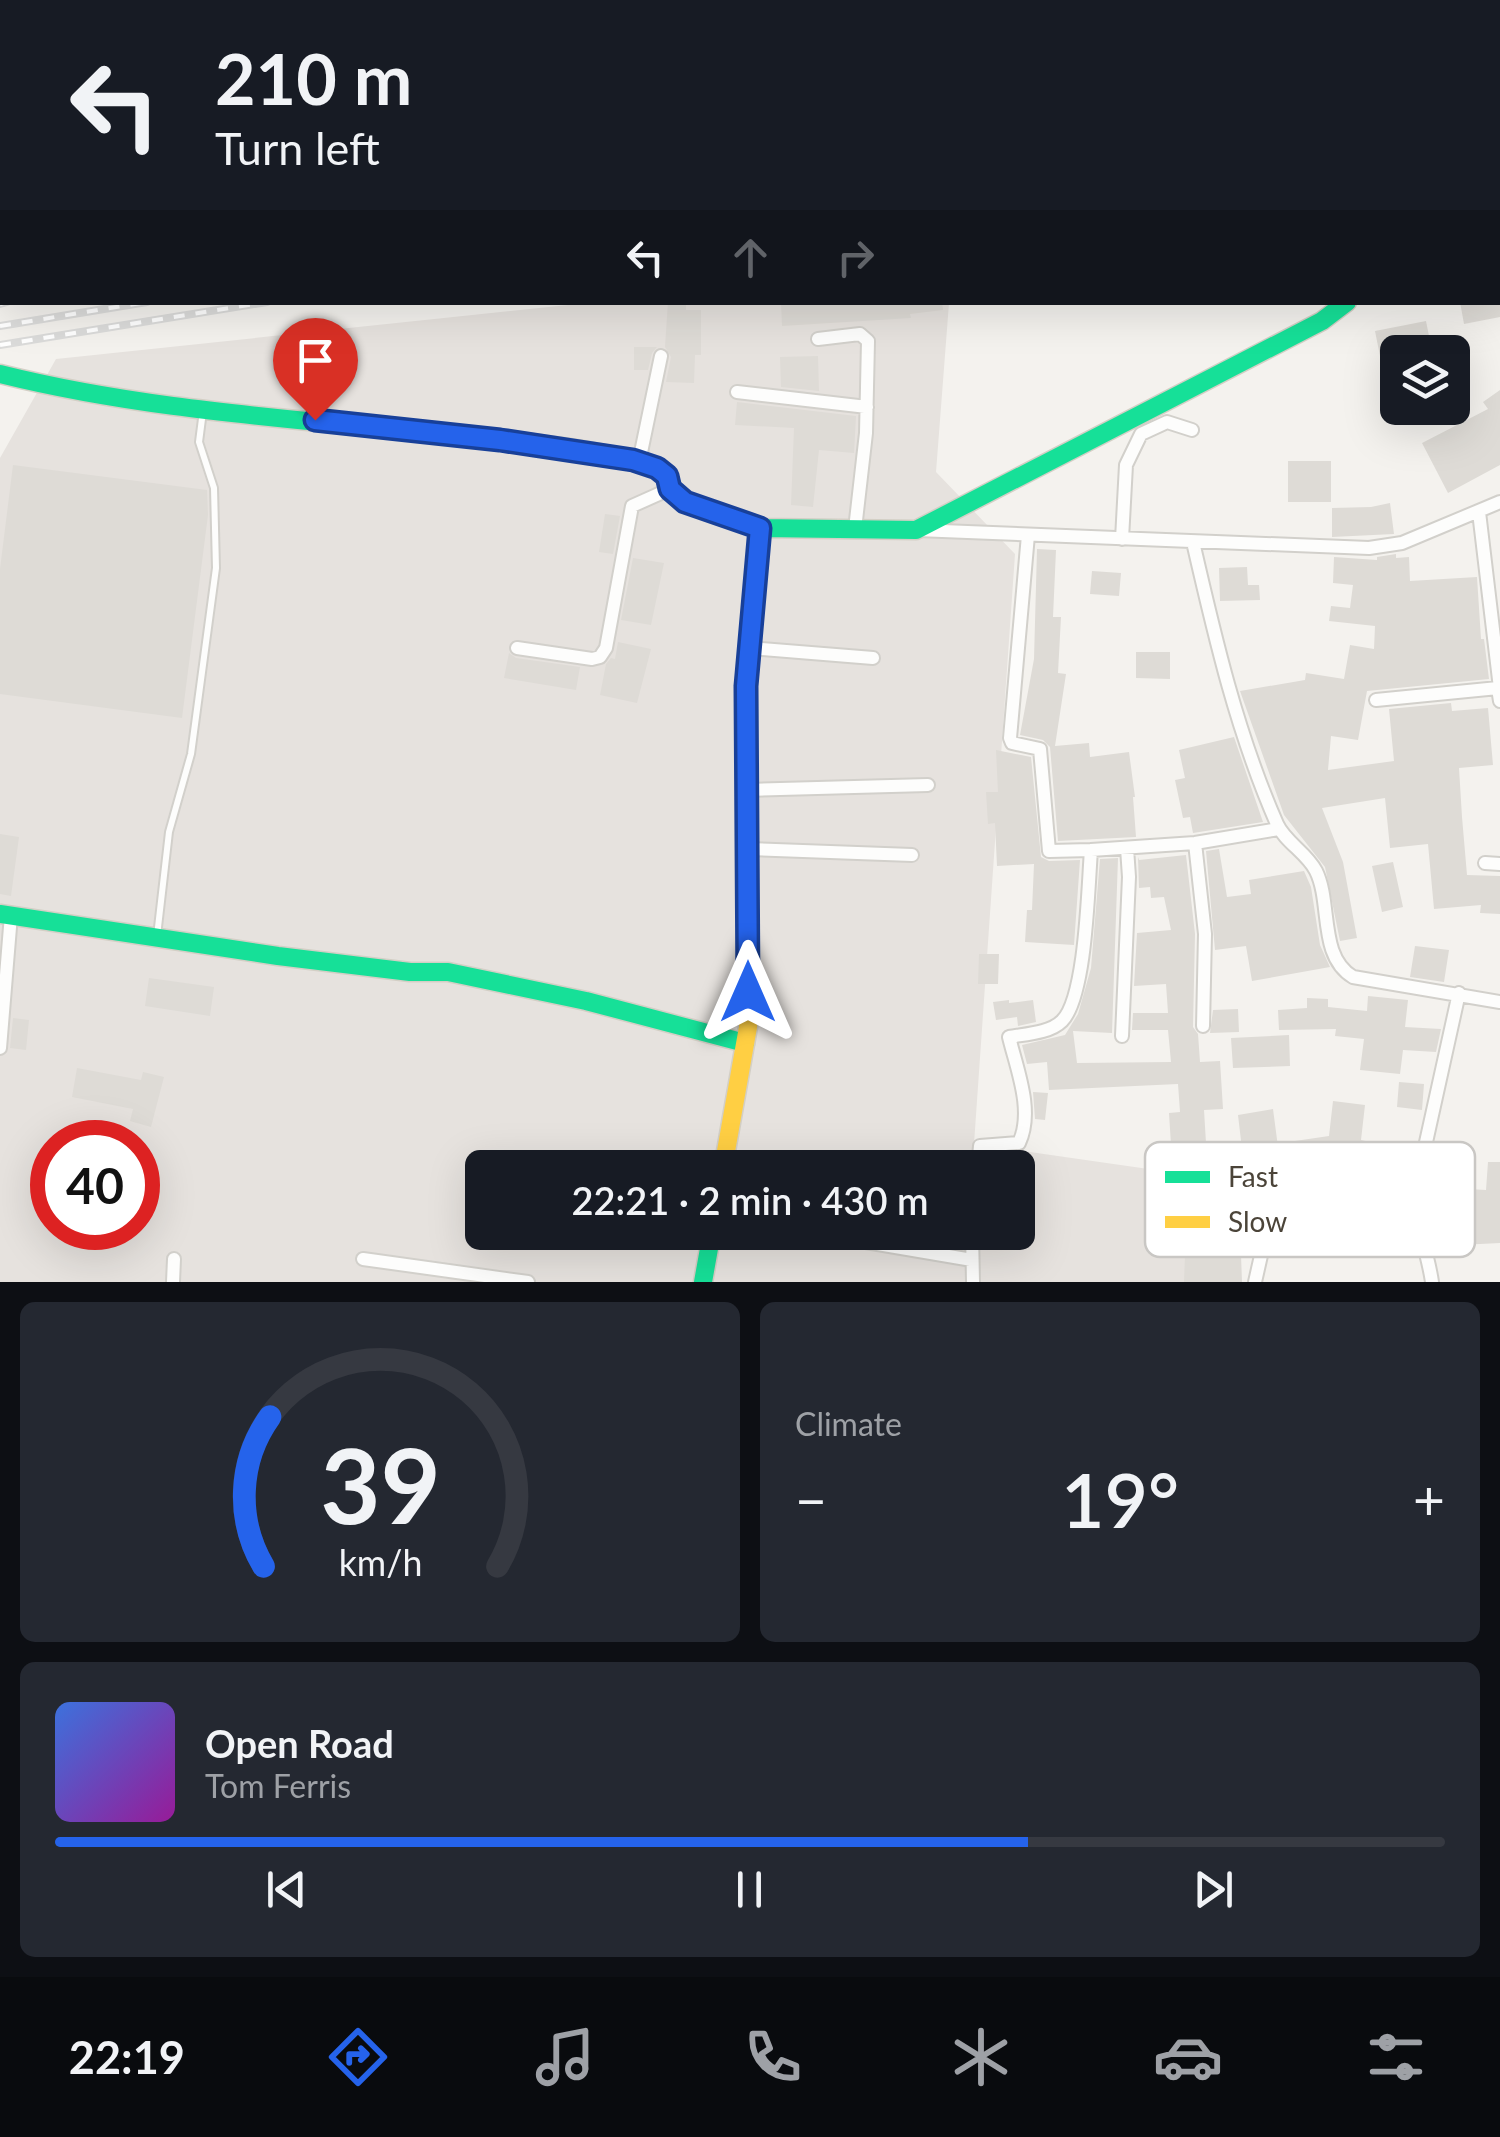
<!DOCTYPE html>
<html lang="en">
<head>
<meta charset="utf-8">
<style>
  :root { --surface:#171b24; --page:#242831; --text:#f1f3f6; --muted:#9ea1a6; --line:#363941; --accent:#2563eb }
  body { margin:0; font-family:Lato,sans-serif; background:var(--page); color:var(--text); height:100vh; display:flex; flex-direction:column; font-size:38px; white-space:nowrap }
  * { box-sizing:border-box; margin:0 }
  p { font-size:32px; color:var(--muted) }
  .icon { flex:none; width:55px; height:55px; fill:none; stroke:currentColor; stroke-width:2; stroke-linecap:round; stroke-linejoin:round }
  .map { position:relative; height:1282px; overflow:hidden }
  .details { display:flex; flex-direction:column; gap:20px; padding:20px; background:#0d0f14; flex:1 }
  .details>* { flex:none }
  .banner { position:absolute; left:0px; top:0px; width:1500px; height:305px; box-shadow:0 10px 40px #0002; background:#171b24; color:var(--text); overflow:hidden }
  .fabs { position:absolute; left:1380px; top:335px; display:grid; gap:20px }
  .fabs a { display:grid; place-items:center; width:90px; height:90px; border-radius:15px; background:var(--surface); box-shadow:0 10px 40px #0002; font-size:50px }
  .speed { position:absolute; left:30px; top:1120px; display:flex; gap:20px; font-size:50px; font-weight:700; text-align:center }
  .speed>* { display:grid; place-content:center; width:130px; height:130px; border-radius:50%; background:var(--surface); box-shadow:0 10px 40px #0002; line-height:1 }
  .speed .limit { border:15px solid #d22; background:#fff; color:#111 }
  .pin { position:absolute; display:grid; place-items:center; width:85px; height:85px; color:#fff; margin:-102px -42px; border-radius:50% 50% 50% 0; rotate:-45deg; box-shadow:0 0 10px #0007 }
  .pin .icon { rotate:45deg }
  .me { position:absolute; width:110px; margin:-55px; rotate:0deg; stroke-linejoin:round; filter:drop-shadow(0 0 8px #0008) }
  .turn { display:flex; align-items:center; gap:35px; height:210px; padding:0 50px; font-size:45px }
  .turn .icon { width:130px; height:130px; stroke-width:2.5 }
  .turn b { display:block; font-size:70px; line-height:85px }
  .lanes { display:flex; align-items:center; height:95px; padding:0 50px; background:#0003; justify-content:center; gap:50px; direction:ltr }
  .lanes .off { opacity:.35 }
  .big { font-size:75px; font-weight:600; line-height:1.1 }
  .details .card { flex:1; display:flex; flex-direction:column; justify-content:center; gap:15px; min-width:0; padding:0 35px; border-radius:15px; background:var(--page) }
  .details .dial { align-items:center; gap:0 }
  .dial svg { height:260px; overflow:visible; fill:none; stroke:var(--line); stroke-width:7; stroke-linecap:round; text-anchor:middle }
  .dial text { fill:var(--text); stroke:none }
  .song { display:flex; align-items:center; gap:30px }
  .cover { width:120px; height:120px; border-radius:15px; background:linear-gradient(135deg,hsl(220 70% 55%),hsl(300 70% 35%)) }
  .played { height:10px; border-radius:5px; background:linear-gradient(90deg,var(--accent) 70%,var(--line) 70%) }
  .keys { display:flex; justify-content:space-around; direction:ltr }
  .heat { display:flex; justify-content:space-between; align-items:center; font-size:55px; direction:ltr }
  .details .tiles { flex:1; display:grid; gap:20px; grid-template-columns:1fr 1fr }
  .card:last-child { grid-column:span 2 }
  .trip { position:absolute; left:465px; top:1150px; width:570px; height:100px; border-radius:15px; background:var(--surface); box-shadow:0 10px 40px #0002; font-weight:600; line-height:100px; text-align:center }
  .dock { display:flex; height:160px; justify-content:space-around; align-items:center; background:#090b0e; color:var(--muted) }
  .dock .icon { width:70px; height:70px }
  .dock .selected { color:var(--accent) }
  .dock b { font-size:45px; color:var(--text) }
  .map>svg:first-child { display:block }
  .industrial { fill:#e6e2de; fill-rule:evenodd }
  .building { fill:#dedbd6 }
  .lines { fill:none; stroke-linecap:round; stroke-linejoin:round }
  .lane-casing { stroke:#d2d0cb; stroke-width:10 }
  .street-casing { stroke:#d2d0cb; stroke-width:16 }
  .fast-casing { stroke:#d3cfc5; stroke-width:21 }
  .slow-casing { stroke:#d3cfc5; stroke-width:21 }
  .lane { stroke:#fdfdfc; stroke-width:6 }
  .street { stroke:#fdfdfc; stroke-width:12 }
  .fast { stroke:#16e098; stroke-width:18 }
  .slow { stroke:#ffcf43; stroke-width:18 }
  .rail-casing { stroke:#dbdbda; stroke-width:8 }
  .rail { stroke:#fff; stroke-width:4; stroke-dasharray:11; stroke-linecap:butt }
  .route-casing { stroke:#184099; stroke-width:25 }
  .route { stroke:#2563eb; stroke-width:18 }
  .key { fill:#fff; stroke:#c9c7c4; stroke-width:2.5 }
  .key-label { font-size:28px; fill:#4b4439 }
</style>
</head>
<body>
<div class="map">
<svg width="1500" height="1282" viewBox="0 0 1500 1282">
  <rect width="100%" height="100%" fill="#f4f2ee"/>
  <path class="industrial" d="M587,303H949L936,472L1015,554L974,1144L1225,1180L1197,1282H0V458L56,359ZM52,1142H138V1228H52ZM482,1168H1018V1232H482Z"/>
  <path class="building" d="M668,302H686V310H701V355H695L694,383L666,382L671,357L665,347Z
    M781,302H942L943,310L910,314L911,318L782,326Z
    M1460,302H1500V317L1464,324Z
    M1426,321L1431,346L1380,356L1375,331Z
    M634,347H657L652,353L648,370H634Z
    M818,356L819,391L781,387L780,357Z
    M1500,390V465L1448,493L1422,443L1488,409L1483,402Z
    M737,402L856,416L854,453L819,450L813,507L791,505L794,428L735,425Z
    M1288,461H1331V502H1288Z
    M13,465L207,490L208,515L182,718L0,694V569Z
    M1390,503L1394,534L1332,537V508L1371,507Z
    M605,514L620,516L613,554L599,552Z
    M1037,549L1056,550L1053,617H1061L1058,673L1066,674L1055,746L1089,743L1090,757L1129,752L1135,797H1133L1136,837L1058,841L1050,747L1043,740L1020,735L1034,659Z
    M1396,554V558L1409,557L1410,581L1477,577L1481,639H1484L1489,679L1367,691L1358,740L1331,736L1328,770L1394,761L1389,709L1451,703L1452,711L1488,708L1493,765L1459,768L1462,817L1467,875L1500,876V914L1480,913L1481,905L1434,909L1428,844L1390,848L1385,798L1322,808L1343,862L1357,938L1340,941L1325,867L1284,815L1240,691L1305,680L1306,673L1344,679L1350,645L1374,649L1375,626L1329,621L1331,606L1350,608L1353,585L1333,583L1334,557L1377,560V557Z
    M633,558L664,563L651,625L621,620Z
    M1247,567L1248,585H1259L1260,600L1220,601L1219,568Z
    M1092,571L1121,573L1119,596L1090,594Z
    M618,642L651,649L637,703L600,695L606,664L611,658L615,659Z
    M1136,652H1170V679L1136,678Z
    M509,653L516,658L580,667L576,690L504,678Z
    M1234,737L1263,822L1193,833L1190,817L1183,818L1175,780L1185,778L1179,750Z
    M996,750L1031,757L1041,857L1049,861L1080,860L1074,945L1025,942L1027,910H1032L1034,864L997,866L995,823L988,824L986,792H998Z
    M0,834L19,837L11,896L0,894Z
    M1219,849L1227,897L1251,894L1249,880L1304,871L1311,887L1320,945L1330,967L1252,981L1246,946L1215,950L1206,851Z
    M1186,855L1195,934L1193,1027L1198,1034L1200,1062L1220,1061L1223,1109L1204,1110L1206,1143L1171,1145L1169,1113L1180,1112L1178,1084L1049,1090L1047,1062L1027,1064L1022,1045L1065,1035L1078,1014L1091,968L1100,859L1118,858L1112,1033L1073,1031L1077,1063L1171,1062L1168,1030H1132L1133,1013H1168L1166,984L1134,986L1137,933L1171,930L1164,897L1151,898L1150,887L1139,888L1138,857L1139,860Z
    M1393,862L1403,907L1382,912L1372,866Z
    M1415,946L1449,950L1444,982L1410,977Z
    M979,954H999L998,984H978Z
    M149,978L214,987L210,1016L145,1006Z
    M1368,996L1408,1000L1405,1027L1441,1029L1436,1052L1403,1050L1400,1074L1360,1070L1364,1039L1335,1036L1336,1029L1279,1030L1278,1010L1307,1008V998L1328,999V1007L1367,1011Z
    M1009,1000V1003L1033,1000L1036,1022L1018,1026L1017,1017L996,1020L993,1002Z
    M1238,1009L1239,1032L1210,1033L1213,1010Z
    M13,1018L29,1020L26,1050L10,1048Z
    M1289,1035L1290,1066L1233,1068L1231,1038Z
    M77,1068L141,1080L143,1072L164,1077L151,1127L130,1121L133,1109L72,1097Z
    M1399,1082L1424,1084L1422,1110L1397,1107Z
    M1033,1092L1048,1093L1045,1120L1035,1119Z
    M1333,1101L1365,1105L1361,1140L1375,1143L1371,1168L1409,1174L1405,1191L1358,1207L1298,1216L1288,1142L1329,1136Z
    M1273,1109L1278,1147L1242,1149L1238,1115Z
    M1488,1162H1500V1243L1440,1246V1218L1430,1217L1432,1187L1486,1190Z
    M1241,1255L1242,1282H1184L1185,1256Z"/>
  <g class="lines">
    <defs>
      <path id="lane" d="M157,936L169,832L191,754L216,568L214,488L199,442L203,411"/>
      <path id="street" d="M1498,247H1500
        M818,339L860,334L868,341L866,433L855,529
        M737,392L867,407
        M639,462L661,356
        M1479,512L1500,688
        M917,530L1369,548L1402,543L1500,502
        M1028,535L1010,738L1012,743L1040,749L1049,851L1091,850
        M1122,539L1126,465L1141,434L1167,422L1192,430
        M1193,542C1215,638 1237,733 1277,824C1285,842 1307,853 1316,871C1332,903 1318,956 1353,977L1500,1002
        M517,648L592,659L600,657L606,648L632,506L670,489
        M750,648L873,658
        M1376,700L1498,688L1500,701
        M747,790L928,785
        M1195,843L1205,934L1203,1026
        M747,849L912,855
        M1485,863L1500,864
        M1122,1036L1129,877L1127,848
        M0,1048L11,915
        M978,1168L980,1146L1019,1143C1034,1111 1017,1070 1009,1037C1026,1034 1050,1033 1062,1021C1086,997 1088,888 1091,850L1195,843L1279,829
        M1413,1201C1418,1229 1428,1254 1432,1282
        M807,1232L972,1260
        M972,1232L973,1282
        M363,1259L528,1282
        M173,1282L174,1259
        M1255,1282L1262,1251L1271,1229C1321,1225 1366,1218 1413,1201L1459,993"/>
      <path id="fast" d="M1498,109L1500,104
        M0,374C140,409 285,418 429,433C482,438 628,448 667,475C675,511 730,517 761,528
        M747,867L746,686L761,528L916,530L1322,321L1347,302
        M0,914L278,956L410,972H448L586,1001L745,1043
        M703,1282L712,1232"/>
      <path id="slow" d="M723,1168L748,1027L747,867"/>
    </defs>
    <use href="#lane" class="lane-casing"/>
    <use href="#street" class="street-casing"/>
    <use href="#fast" class="fast-casing"/>
    <use href="#slow" class="slow-casing"/>
    <use href="#lane" class="lane"/>
    <use href="#street" class="street"/>
    <use href="#fast" class="fast"/>
    <use href="#slow" class="slow"/>
    <defs>
      <path id="rail" d="M1280,0L1287,2
        M1498,12H1500
        M1498,30H1500
        M1498,89H1500
        M1498,125H1500
        M0,253L2,252
        M0,280H2
        M0,304L7,302
        M0,326L147,302
        M0,345L267,302"/>
    </defs>
    <use href="#rail" class="rail-casing"/>
    <use href="#rail" class="rail"/>
  </g>
  <g class="lines">
    <defs>
      <path id="route" d="M315,420L500,440L633,460L657,468L667,476L670,489L685,502L760,528L746,686L748,992"/>
    </defs>
    <use href="#route" class="route-casing"/>
    <use href="#route" class="route"/>
  </g>
  <rect x="1145" y="1142" width="330" height="115" rx="15" class="key"/>
  <rect x="1165" y="1171" width="45" height="12" fill="#16e098"/>
  <rect x="1165" y="1216" width="45" height="12" fill="#ffcf43"/>
  <g class="key-label">
    <text x="1228" y="1187">Fast</text>
    <text x="1228" y="1232">Slow</text>
  </g>
</svg>
<div class="fabs">
<a><svg class="icon" aria-label="layers" viewBox="0 0 24 24"><path d="M12 4l9 5-9 5-9-5zM3 14l9 5 9-5"/></svg></a>
</div>
<div class="speed"><div class="limit">40</div></div>
<div class="pin" style="left:315px;top:420px;background:#d93025"><svg class="icon" aria-label="arrive" viewBox="0 0 24 24"><path d="M6 21V4h12l-3 4 3 4H6"/></svg></div>
<svg class="me" style="left:748px;top:992px" viewBox="-20 -20 40 40"><path d="M0-17L14 15 0 8-14 15z" fill="#2563eb" stroke="#fff" stroke-width="4"/></svg>
<div class="trip">22:21 · 2 min · 430 m</div>
<div class="banner">
<div class="turn"><svg class="icon" aria-label="left" viewBox="0 0 24 24"><path d="M17 20v-9H6M10 6l-5 5 5 5"/></svg><div><b>210 m</b>Turn left</div></div>
<div class="lanes"><svg class="icon" aria-label="left" viewBox="0 0 24 24"><path d="M17 20v-9H6M10 6l-5 5 5 5"/></svg><svg class="icon off" aria-label="ahead" viewBox="0 0 24 24"><path d="M12 20V5M6 11l6-6 6 6"/></svg><svg class="icon off" aria-label="right" viewBox="0 0 24 24"><path d="M7 20v-9h11M14 6l5 5-5 5"/></svg></div>
</div>
</div>
<section class="details">
<div class="tiles">
<div class="card dial"><svg viewBox="0 0 100 80">
<path d="M14 69A42 42 0 1 1 86 69"/>
<path d="M14 69A42 42 0 0 1 16 23" stroke="#2563eb"/>
<text x="50" y="56" font-size="32" font-weight="700">39</text>
<text x="50" y="72" font-size="11">km/h</text>
</svg></div>
<div class="card"><p>Climate</p>
<div class="heat"><a>−</a><b class="big">19°</b><a>+</a></div>
</div>
<div class="card">
<div class="song"><i class="cover"></i><div><b>Open Road</b><p>Tom Ferris</p></div></div>
<div class="played"></div>
<div class="keys"><svg class="icon" aria-label="previous" viewBox="0 0 24 24"><path d="M18 5L8 12l10 7zM5 5v14"/></svg><svg class="icon" aria-label="pause" viewBox="0 0 24 24"><path d="M8 5v14M16 5v14"/></svg><svg class="icon" aria-label="next" viewBox="0 0 24 24"><path d="M6 5l10 7-10 7zM19 5v14"/></svg></div>
</div>
</div>
</section>
<nav class="dock">
<b>22:19</b>
<svg class="icon selected" aria-label="directions" viewBox="0 0 24 24"><path d="M12 3l9 9-9 9-9-9zM9 14v-3h6M13 9l2 2-2 2"/></svg>
<svg class="icon" aria-label="music" viewBox="0 0 24 24"><path d="M9 18V5l10-2v13"/><circle cx="6" cy="18" r="3"/><circle cx="16" cy="16" r="3"/></svg>
<svg class="icon" aria-label="phone" viewBox="0 0 24 24"><path d="M5 4h4l2 5-3 2q2 4 5 5l2-3 5 2v4C11 20 4 13 5 4z"/></svg>
<svg class="icon" aria-label="climate" viewBox="0 0 24 24"><path d="M12 3v18M4 7l16 10M4 17L20 7"/></svg>
<svg class="icon" aria-label="car" viewBox="0 0 24 24"><path d="M5 17H2v-5l4-1 3-4h7l3 4 3 1v5h-3M9 17h6M6 11h13"/><circle cx="7" cy="17" r="2"/><circle cx="17" cy="17" r="2"/></svg>
<svg class="icon" aria-label="filters" viewBox="0 0 24 24"><path d="M4 7h16M4 17h16"/><circle cx="9" cy="7" r="2"/><circle cx="15" cy="17" r="2"/></svg>
</nav>
</body>
</html>
